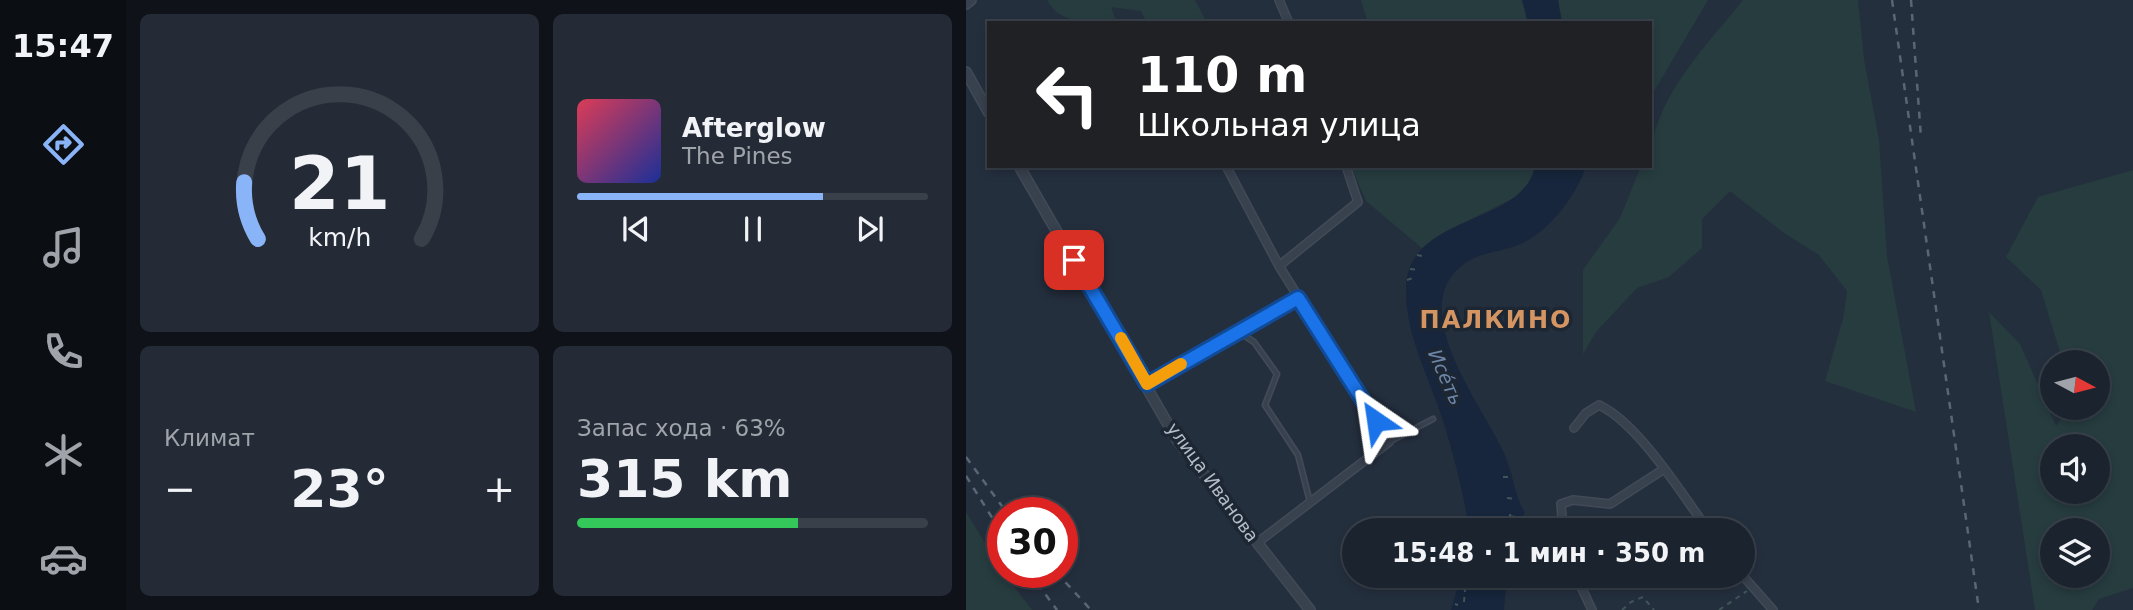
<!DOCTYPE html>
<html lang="ru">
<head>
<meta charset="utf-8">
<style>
  :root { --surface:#1b232e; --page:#242b36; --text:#f1f3f6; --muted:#a0a4aa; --line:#39404a; --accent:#8ab4f8 }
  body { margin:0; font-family:"DejaVu Sans",sans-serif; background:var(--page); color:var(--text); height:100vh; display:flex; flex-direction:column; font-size:26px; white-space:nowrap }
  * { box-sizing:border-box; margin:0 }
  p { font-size:23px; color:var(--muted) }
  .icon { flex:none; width:38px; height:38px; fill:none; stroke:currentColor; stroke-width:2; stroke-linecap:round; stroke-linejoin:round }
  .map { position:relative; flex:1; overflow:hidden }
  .details { display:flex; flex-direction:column; gap:14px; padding:14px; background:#0f1319; width:840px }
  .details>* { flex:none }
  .banner { position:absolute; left:21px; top:21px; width:665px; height:147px; border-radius:0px; box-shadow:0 4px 10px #0003,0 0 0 2px var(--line); background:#202124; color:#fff; overflow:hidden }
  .needle { width:46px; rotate:97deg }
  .fabs { position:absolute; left:1074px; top:350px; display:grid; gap:14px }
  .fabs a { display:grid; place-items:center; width:70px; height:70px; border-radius:50%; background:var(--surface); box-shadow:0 4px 10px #0003,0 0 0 2px var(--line); font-size:35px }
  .speed { position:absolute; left:21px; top:497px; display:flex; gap:14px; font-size:35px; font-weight:700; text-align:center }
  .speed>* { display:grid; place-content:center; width:91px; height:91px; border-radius:50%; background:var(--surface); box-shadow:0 4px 10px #0003,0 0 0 2px var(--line); line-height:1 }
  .speed .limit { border:10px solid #d22; background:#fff; color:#111 }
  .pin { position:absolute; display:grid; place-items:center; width:60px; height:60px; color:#fff; margin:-30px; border-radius:14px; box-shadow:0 4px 10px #0006 }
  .me { position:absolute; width:77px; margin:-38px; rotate:328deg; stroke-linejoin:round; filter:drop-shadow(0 0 5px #0008) }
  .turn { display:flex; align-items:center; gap:24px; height:147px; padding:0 35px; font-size:32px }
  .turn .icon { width:91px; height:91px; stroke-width:2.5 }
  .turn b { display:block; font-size:49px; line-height:60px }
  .big { font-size:52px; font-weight:600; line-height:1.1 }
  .details .widget { flex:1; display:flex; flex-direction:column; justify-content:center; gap:10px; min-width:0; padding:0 24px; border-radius:10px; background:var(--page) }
  .details .dial { align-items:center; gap:0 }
  .dial svg { height:182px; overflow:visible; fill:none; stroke:var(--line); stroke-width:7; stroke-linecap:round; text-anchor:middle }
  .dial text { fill:var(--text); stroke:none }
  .song { display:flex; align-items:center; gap:21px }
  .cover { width:84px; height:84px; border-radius:10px; background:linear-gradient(135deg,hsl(350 70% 55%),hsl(230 70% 35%)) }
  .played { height:7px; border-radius:4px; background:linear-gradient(90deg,var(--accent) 70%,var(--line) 70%) }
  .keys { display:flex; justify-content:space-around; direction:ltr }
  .heat { display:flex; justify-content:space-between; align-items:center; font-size:38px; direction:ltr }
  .charge { height:10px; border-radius:5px; background:linear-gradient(90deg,#34c759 63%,var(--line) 0) }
  .details .tiles { flex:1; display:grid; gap:14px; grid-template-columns:repeat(2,1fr) }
  .trip { position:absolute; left:376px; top:518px; width:413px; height:70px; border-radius:35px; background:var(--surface); box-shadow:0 4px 10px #0003,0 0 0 2px var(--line); font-weight:600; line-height:70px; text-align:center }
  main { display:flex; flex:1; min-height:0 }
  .dock { display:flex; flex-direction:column; width:126px; justify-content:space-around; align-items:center; background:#0b0e12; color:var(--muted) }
  .dock .icon { width:49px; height:49px }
  .dock .active { color:var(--accent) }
  .dock b { font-size:32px; color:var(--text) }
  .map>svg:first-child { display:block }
  .green { fill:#263c3f; fill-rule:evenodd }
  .water { fill:#17263c }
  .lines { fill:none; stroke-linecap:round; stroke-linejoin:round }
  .service-casing { stroke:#414a57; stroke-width:7 }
  .minor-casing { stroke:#414a57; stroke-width:10 }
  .tertiary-casing { stroke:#414a57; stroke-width:12 }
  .path { stroke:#3f5557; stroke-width:2; stroke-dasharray:5 5; stroke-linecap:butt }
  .service { stroke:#38414e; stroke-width:3.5 }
  .minor { stroke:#38414e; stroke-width:7 }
  .tertiary { stroke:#38414e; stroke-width:9 }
  .rail { stroke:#5a6575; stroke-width:2.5; stroke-dasharray:7 7; stroke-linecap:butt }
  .route-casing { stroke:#114b97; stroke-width:18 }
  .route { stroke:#1a73e8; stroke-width:12 }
  .slow { stroke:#f59e0b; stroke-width:12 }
  .labels { text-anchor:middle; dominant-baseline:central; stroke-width:7; stroke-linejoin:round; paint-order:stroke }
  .street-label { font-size:18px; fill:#b4bcc9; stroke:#1d2633 }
  .water-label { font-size:19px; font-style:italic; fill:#6d86a8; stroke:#1d2633 }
  .district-label { font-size:24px; font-weight:bold; letter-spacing:2px; fill:#d59563; stroke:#1d2633 }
</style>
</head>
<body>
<main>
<nav class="dock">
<b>15:47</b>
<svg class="icon active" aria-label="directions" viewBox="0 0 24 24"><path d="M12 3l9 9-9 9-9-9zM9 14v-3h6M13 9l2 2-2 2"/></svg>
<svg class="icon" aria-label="music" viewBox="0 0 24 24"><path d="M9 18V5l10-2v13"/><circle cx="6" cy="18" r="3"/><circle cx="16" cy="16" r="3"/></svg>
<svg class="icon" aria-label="phone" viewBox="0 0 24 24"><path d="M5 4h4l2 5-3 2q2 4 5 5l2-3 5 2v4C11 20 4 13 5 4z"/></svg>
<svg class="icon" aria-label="climate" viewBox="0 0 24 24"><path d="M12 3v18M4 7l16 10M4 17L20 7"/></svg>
<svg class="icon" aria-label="car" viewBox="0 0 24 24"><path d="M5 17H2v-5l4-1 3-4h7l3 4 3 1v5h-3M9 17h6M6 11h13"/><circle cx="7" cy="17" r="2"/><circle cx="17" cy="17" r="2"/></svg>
</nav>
<section class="details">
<div class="tiles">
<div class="widget dial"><svg viewBox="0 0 100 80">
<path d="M14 69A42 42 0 1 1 86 69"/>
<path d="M14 69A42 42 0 0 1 8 44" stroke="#8ab4f8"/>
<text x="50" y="56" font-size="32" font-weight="700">21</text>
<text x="50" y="72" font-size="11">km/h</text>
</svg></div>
<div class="widget">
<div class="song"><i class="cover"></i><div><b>Afterglow</b><p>The Pines</p></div></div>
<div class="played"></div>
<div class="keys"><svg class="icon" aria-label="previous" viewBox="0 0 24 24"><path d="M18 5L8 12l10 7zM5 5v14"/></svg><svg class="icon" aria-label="pause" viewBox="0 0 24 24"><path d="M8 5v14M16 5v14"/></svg><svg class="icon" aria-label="next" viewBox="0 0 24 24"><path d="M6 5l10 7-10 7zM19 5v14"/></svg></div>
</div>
<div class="widget"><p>Климат</p>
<div class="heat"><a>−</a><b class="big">23°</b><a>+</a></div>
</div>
<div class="widget"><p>Запас хода · 63%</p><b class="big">315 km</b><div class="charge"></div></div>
</div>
</section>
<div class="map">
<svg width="1167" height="610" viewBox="0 0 1167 610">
  <rect width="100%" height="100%" fill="#242f3e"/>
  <path class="green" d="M81,0H229L241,23H181L175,11L145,7L151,23C127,23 94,25 81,0Z
    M395,0H556L562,23H402Z
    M592,0H742L684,98V23H596Z
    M777,0H892L898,59L913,140L921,256L950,412L859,381L877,319L881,291L853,255L818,233L764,191L736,219V248L703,277L671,288L630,332L617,354V270L654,218L675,166H684C684,101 739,48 777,0Z
    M385,166H569L563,185L552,196L479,232L457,249L400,201Z
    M1167,170V588L1133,599L1126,610H1069L1023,312L1054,344L1090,426L1102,408H1132V362H1097L1075,290L1040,257L1072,197ZM1132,446V492H1087V446ZM1132,530V576H1087V530Z
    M0,512L37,572L66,610H0Z"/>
  <path class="water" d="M556,0H592L596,23H562Z
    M569,166H620C611,196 581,234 552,245C537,251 520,252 506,259C431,300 517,405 538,453C547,473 548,494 559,513L547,530H503C498,494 488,456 477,421C463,376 439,336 440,287C442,213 557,227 569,166Z
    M495,576H541L538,610H485Z"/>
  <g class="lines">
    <defs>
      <path id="service" d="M273,332L288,342L311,374L299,405L332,455L344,502
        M423,442L467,419"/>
      <path id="minor" d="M313,0L323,23
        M260,166L313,266L423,442L291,543
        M313,266L392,202L380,166
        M181,384L332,297
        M608,428L620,413L633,405C672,423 716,494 742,530
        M597,530L595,504L607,500L644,504L698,469
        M610,576L626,610
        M777,576L807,610"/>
      <path id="tertiary" d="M0,4L5,0
        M0,72L23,113
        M53,166L211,440L344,610"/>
    </defs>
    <use href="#service" class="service-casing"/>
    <use href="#minor" class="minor-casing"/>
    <use href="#tertiary" class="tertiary-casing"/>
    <path class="path" d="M451,255L456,256
      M444,269L453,270
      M441,280L450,277
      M537,477H546
      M541,498L551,499
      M544,516L558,519
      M544,518V514
      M498,602L500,578
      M489,604L492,605
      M656,610L665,602L677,597L688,610
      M753,610L781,591"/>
    <use href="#service" class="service"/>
    <use href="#minor" class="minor"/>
    <use href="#tertiary" class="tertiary"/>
    <path class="rail" d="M926,0L1013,610
      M945,0L955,138
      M0,457L41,513
      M0,476L37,535
      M63,572L91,610
      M90,572L125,610"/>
  </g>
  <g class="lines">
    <defs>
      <path id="route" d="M108,260L181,384L332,298L410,421"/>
    </defs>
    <use href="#route" class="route-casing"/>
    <use href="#route" class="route"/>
    <path class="slow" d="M155,338L181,384L215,364"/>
  </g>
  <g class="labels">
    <g class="street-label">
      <text transform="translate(247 482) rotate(54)">улица Иванова</text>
    </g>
    <g class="water-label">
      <text transform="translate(480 377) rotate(66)">Исе́ть</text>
    </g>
    <g class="district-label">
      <text x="530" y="320">ПАЛКИНО</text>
    </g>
  </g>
</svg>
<div class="fabs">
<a><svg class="needle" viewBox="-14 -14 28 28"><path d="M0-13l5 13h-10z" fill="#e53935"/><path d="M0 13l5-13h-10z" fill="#a0a4aa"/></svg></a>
<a><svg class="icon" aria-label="sound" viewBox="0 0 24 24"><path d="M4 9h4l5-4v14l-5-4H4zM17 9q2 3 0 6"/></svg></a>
<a><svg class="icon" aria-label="layers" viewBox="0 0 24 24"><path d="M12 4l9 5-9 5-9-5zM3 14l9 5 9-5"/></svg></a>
</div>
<div class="speed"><div class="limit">30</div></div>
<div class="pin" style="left:108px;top:260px;background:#d93025"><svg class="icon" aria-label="arrive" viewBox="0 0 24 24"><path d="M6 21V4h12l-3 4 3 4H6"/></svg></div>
<svg class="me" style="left:410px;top:421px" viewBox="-20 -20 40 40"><path d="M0-17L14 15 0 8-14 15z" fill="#1a73e8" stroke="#fff" stroke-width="4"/></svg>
<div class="trip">15:48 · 1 мин · 350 m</div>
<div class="banner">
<div class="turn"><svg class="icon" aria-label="left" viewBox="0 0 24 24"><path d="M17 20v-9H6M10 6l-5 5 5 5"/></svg><div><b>110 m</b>Школьная улица</div></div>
</div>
</div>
</main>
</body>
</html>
